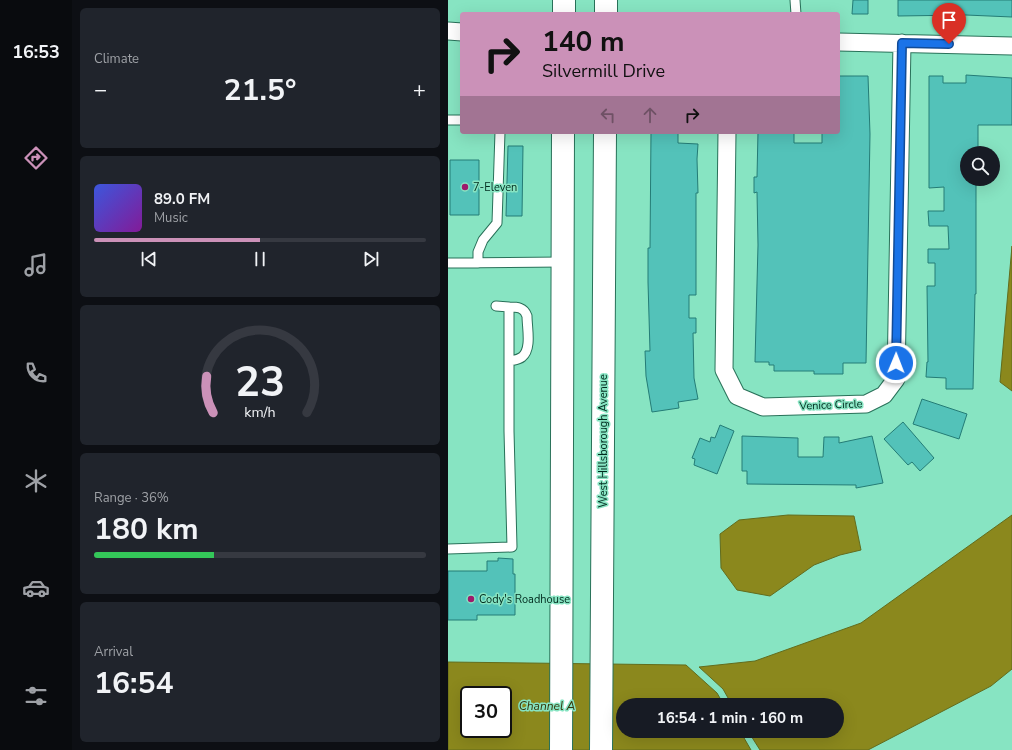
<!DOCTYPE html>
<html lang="en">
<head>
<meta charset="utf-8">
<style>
  :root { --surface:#171b24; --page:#20242c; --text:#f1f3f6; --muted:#9ea1a6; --line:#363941; --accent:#cb91b8 }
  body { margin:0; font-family:"Nunito Sans",sans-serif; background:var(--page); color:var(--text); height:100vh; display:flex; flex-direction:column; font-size:15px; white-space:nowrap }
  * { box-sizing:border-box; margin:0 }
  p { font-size:13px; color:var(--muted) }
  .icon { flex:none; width:22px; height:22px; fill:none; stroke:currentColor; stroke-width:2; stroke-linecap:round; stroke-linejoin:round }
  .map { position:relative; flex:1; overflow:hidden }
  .panel { display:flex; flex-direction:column; gap:8px; padding:8px; background:#0d0f14; width:376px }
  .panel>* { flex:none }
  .top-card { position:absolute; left:12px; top:12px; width:380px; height:122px; border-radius:4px; box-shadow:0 4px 16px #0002; background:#cb91b8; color:#111; overflow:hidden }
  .buttons { position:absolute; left:512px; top:146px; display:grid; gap:8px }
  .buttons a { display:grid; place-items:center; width:40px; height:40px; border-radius:50%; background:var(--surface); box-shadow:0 4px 16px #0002; font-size:20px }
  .speed { position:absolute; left:12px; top:686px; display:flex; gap:8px; font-size:20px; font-weight:700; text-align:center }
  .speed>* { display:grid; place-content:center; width:52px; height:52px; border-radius:50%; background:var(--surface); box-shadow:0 4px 16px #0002; line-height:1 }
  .speed .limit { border:2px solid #111; border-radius:6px; background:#fff; color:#111 }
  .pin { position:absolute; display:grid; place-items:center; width:34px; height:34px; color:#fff; margin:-41px -17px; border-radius:50% 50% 50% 0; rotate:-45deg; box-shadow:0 0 4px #0007 }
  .pin .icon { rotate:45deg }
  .me { position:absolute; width:44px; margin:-22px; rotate:1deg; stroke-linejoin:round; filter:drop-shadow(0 0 3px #0008) }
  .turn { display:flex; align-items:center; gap:14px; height:84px; padding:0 16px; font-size:18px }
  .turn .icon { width:52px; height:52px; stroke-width:2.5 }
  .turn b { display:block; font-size:28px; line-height:34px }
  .lanes { display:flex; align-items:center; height:38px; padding:0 16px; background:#0003; justify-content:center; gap:20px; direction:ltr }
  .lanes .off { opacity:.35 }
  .big { font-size:30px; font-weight:700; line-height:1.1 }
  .panel .card { flex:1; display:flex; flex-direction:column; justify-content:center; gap:6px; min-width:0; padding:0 14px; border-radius:6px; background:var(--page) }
  .panel .dial { align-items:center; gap:0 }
  .dial svg { height:104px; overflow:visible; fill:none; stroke:var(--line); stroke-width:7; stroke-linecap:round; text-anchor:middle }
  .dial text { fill:var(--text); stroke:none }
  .song { display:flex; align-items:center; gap:12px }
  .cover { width:48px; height:48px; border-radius:6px; background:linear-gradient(135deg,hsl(230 70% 55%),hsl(290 70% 35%)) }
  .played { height:4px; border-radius:2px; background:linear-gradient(90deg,var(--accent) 50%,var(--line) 50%) }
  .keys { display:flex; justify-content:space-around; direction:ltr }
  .heat { display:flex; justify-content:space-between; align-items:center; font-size:22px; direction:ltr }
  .charge { height:6px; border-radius:3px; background:linear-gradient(90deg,#34c759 36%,var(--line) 0) }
  .trip { position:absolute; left:168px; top:698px; width:228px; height:40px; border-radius:20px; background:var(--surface); box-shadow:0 4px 16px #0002; font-weight:700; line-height:40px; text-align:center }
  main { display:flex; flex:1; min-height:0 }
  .tab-bar { display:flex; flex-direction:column; width:72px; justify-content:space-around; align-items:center; background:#090b0e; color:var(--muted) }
  .tab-bar .icon { width:28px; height:28px }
  .tab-bar .current { color:var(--accent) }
  .tab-bar b { font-size:18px; color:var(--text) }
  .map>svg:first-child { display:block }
  .water { fill:#8b881d; stroke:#626c1d; fill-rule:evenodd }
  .building { fill:#53c2b9; stroke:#247c76 }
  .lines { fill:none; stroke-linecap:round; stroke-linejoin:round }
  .lane-casing { stroke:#297159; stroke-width:11 }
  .street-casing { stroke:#297159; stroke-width:19 }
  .primary-casing { stroke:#297159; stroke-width:24 }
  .lane { stroke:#fff; stroke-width:9 }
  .street { stroke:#fff; stroke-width:17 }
  .primary { stroke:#fff; stroke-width:22 }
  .route-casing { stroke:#114b97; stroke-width:10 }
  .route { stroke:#1a73e8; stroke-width:7 }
  .poi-dot { fill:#9d1a6c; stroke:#87e4c2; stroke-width:1.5 }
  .labels { text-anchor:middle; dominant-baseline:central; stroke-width:3; stroke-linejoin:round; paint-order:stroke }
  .poi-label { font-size:11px; fill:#012b1e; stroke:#87e4c2; text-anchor:start }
  .street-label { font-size:11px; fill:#012b1e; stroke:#87e4c2 }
  .water-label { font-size:12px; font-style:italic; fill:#37360b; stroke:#87e4c2 }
</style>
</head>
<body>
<main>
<nav class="tab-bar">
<b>16:53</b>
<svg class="icon current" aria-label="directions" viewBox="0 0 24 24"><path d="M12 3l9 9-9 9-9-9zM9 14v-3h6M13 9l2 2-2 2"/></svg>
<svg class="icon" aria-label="music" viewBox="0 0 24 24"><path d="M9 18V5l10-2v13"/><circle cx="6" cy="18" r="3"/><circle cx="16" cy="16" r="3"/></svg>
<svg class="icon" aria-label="phone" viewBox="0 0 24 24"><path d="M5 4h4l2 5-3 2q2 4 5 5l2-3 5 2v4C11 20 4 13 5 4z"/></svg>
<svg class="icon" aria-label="climate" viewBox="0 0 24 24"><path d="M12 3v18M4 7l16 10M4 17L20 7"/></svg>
<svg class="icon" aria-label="car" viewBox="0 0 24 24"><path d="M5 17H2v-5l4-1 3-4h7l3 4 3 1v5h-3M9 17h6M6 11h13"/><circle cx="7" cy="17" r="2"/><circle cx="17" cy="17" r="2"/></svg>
<svg class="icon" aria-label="filters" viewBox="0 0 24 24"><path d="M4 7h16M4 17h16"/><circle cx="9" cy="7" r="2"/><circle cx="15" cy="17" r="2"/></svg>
</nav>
<section class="panel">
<div class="card"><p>Climate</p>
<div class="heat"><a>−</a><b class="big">21.5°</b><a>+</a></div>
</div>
<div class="card">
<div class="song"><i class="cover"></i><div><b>89.0 FM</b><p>Music</p></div></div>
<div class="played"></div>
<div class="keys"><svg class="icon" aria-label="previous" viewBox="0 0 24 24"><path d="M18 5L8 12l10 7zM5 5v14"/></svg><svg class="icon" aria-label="pause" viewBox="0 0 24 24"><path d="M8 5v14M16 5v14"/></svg><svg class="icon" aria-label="next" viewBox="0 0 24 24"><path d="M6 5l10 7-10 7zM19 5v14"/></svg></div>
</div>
<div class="card dial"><svg viewBox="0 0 100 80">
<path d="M14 69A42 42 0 1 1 86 69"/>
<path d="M14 69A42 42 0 0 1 9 41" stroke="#cb91b8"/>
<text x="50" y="56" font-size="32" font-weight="700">23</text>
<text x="50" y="72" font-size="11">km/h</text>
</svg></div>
<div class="card"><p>Range · 36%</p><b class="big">180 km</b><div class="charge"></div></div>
<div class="card"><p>Arrival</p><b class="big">16:54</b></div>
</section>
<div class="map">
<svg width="564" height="750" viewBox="0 0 564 750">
  <rect width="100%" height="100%" fill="#87e4c2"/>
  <path class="water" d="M564,246V391L552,382Z
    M340,515L406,516L413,550L392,555L366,565L322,596L289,590L273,568L272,534L291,520Z
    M564,515V669L543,686L420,750H312L300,731H389V705H284L275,689L251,667L307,661L413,623Z
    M0,662L238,665L269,693L276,705H175V731H292L303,750H0ZM21,695H55V729H21Z"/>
  <path class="building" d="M405,0H420V14H404Z
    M450,0H564V17L518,15L450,16Z
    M518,75L564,78V125H530V153L519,152V179H528V294H527L525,389H498V378L478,377L479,362H480L479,286H487V263H480V249H501L500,226H481L480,211H496V187L481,188V76H495V83H518Z
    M390,76H420L422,134L418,363H395V374H366V371H326V365H321V362H307L310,245L309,192L306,193V177H309L310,132H346V143H374V132H390Z
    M203,132H230V143L250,144L249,159L250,193H248V295H241V318H248V333H245L246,378L250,399L230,402L231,408L204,412L198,376L197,351H202L200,282V248H202Z
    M60,146H75L74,216H58Z
    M2,160H31V215H2Z
    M474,399L519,414L511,439L465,424Z
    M455,422L486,458L472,471L464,462L460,465L436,439Z
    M272,425L286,431L269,474L246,465L247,459L244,458L252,438L262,442L263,437L267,438Z
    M294,436L350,438V457H375L376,437H391V443L424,436L435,483L408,488V485L299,484V471H294Z
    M50,558L65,559V574H67V615H29V620H0V571H39V561H50Z"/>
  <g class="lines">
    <defs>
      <path id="lane" d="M347,0L348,14
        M0,120H14
        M0,263L115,262
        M30,263V252L35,240L49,223L52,132
        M61,307C69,307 76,307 79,316C79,328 84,349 74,357C70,360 66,360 62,361
        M0,549L64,547L61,431V307L48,306"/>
      <path id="street" d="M0,31L14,32
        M390,42L564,46
        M279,132L276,370L289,396L315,407L418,404L436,395L448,379L454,43"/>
      <path id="primary" d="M158,0V14
        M116,14V0
        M113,750L115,132
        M153,750L157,132"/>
    </defs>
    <use href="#lane" class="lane-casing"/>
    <use href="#street" class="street-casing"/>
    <use href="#primary" class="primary-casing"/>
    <use href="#lane" class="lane"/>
    <use href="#street" class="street"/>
    <use href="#primary" class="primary"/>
  </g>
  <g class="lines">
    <defs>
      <path id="route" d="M448,363L454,43L501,44"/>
    </defs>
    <use href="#route" class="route-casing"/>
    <use href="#route" class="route"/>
  </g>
  <g class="poi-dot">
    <circle cx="17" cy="187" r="4"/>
    <circle cx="23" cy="599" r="4"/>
  </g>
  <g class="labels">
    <g class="poi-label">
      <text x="25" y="187">7-Eleven</text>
      <text x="31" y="599">Cody's Roadhouse</text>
    </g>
    <g class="street-label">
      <text transform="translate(383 405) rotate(-2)">Venice Circle</text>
      <text transform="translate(155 441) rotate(-90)">West Hillsborough Avenue</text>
    </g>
    <g class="water-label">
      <text x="99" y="706">Channel A</text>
    </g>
  </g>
</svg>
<div class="buttons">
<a><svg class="icon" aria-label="search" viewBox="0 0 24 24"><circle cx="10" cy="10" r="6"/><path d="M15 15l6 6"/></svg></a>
</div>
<div class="speed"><div class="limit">30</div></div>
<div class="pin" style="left:501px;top:44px;background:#d93025"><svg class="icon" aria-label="arrive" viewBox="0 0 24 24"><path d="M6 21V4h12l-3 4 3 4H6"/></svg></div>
<svg class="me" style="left:448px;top:363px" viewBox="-20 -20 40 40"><circle r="17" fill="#1a73e8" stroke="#fff" stroke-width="3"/><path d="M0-11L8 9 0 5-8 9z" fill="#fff"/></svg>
<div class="trip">16:54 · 1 min · 160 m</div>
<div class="top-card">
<div class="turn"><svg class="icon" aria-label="right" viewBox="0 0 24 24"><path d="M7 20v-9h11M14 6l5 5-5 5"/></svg><div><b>140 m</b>Silvermill Drive</div></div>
<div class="lanes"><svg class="icon off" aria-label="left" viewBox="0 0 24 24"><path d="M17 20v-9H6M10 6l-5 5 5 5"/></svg><svg class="icon off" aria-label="ahead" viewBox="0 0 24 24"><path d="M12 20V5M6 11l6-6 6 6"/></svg><svg class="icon" aria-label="right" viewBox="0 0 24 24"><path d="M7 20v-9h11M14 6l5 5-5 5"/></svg></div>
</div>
</div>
</main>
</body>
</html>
